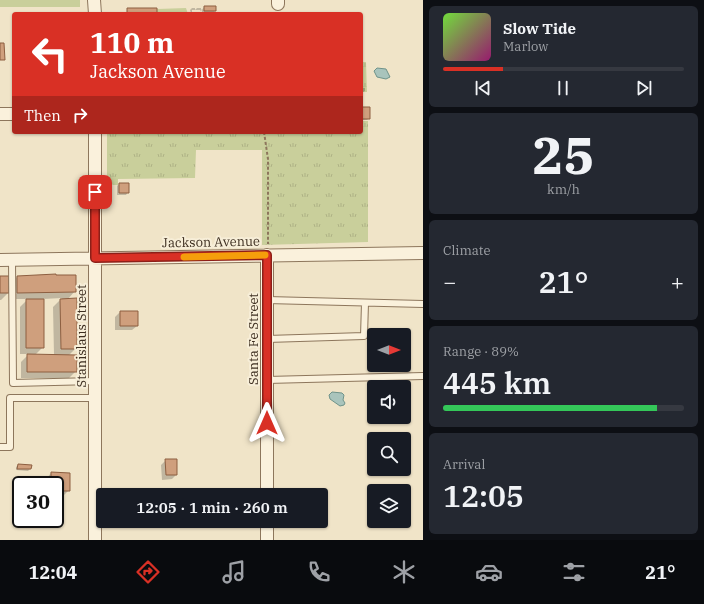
<!DOCTYPE html>
<html lang="en">
<head>
<meta charset="utf-8">
<style>
  :root { --surface:#171b24; --page:#242831; --text:#f1f3f6; --muted:#9ea1a6; --line:#363941; --accent:#d93025 }
  body { margin:0; font-family:"IBM Plex Serif",serif; background:var(--page); color:var(--text); height:100vh; display:flex; flex-direction:column; font-size:15px; white-space:nowrap }
  * { box-sizing:border-box; margin:0 }
  p { font-size:13px; color:var(--muted) }
  .icon { flex:none; width:22px; height:22px; fill:none; stroke:currentColor; stroke-width:2; stroke-linecap:round; stroke-linejoin:round }
  .map { position:relative; flex:1; overflow:hidden }
  .panel { display:flex; flex-direction:column; gap:6px; padding:6px; background:#0d0f14; width:281px }
  .panel>* { flex:none }
  .guide { position:absolute; left:12px; top:12px; width:351px; height:122px; border-radius:4px; box-shadow:0 1px 3px #0004; background:#d93025; color:#fff; overflow:hidden }
  .needle { width:26px; rotate:90deg }
  .fabs { position:absolute; left:367px; top:328px; display:grid; gap:8px }
  .fabs a { display:grid; place-items:center; width:44px; height:44px; border-radius:4px; background:var(--surface); box-shadow:0 1px 3px #0004; font-size:20px }
  .speed { position:absolute; left:12px; top:476px; display:flex; gap:8px; font-size:20px; font-weight:700; text-align:center }
  .speed>* { display:grid; place-content:center; width:52px; height:52px; border-radius:50%; background:var(--surface); box-shadow:0 1px 3px #0004; line-height:1 }
  .speed .limit { border:2px solid #111; border-radius:6px; background:#fff; color:#111 }
  .pin { position:absolute; display:grid; place-items:center; width:34px; height:34px; color:#fff; margin:-17px; border-radius:8px; box-shadow:0 2px 6px #0006 }
  .me { position:absolute; width:44px; margin:-22px; rotate:0deg; stroke-linejoin:round; filter:drop-shadow(0 0 3px #0008) }
  .turn { display:flex; align-items:center; gap:14px; height:84px; padding:0 12px; font-size:18px }
  .turn .icon { width:52px; height:52px; stroke-width:2.5 }
  .turn b { display:block; font-size:28px; line-height:34px }
  .then { display:flex; align-items:center; height:38px; padding:0 12px; background:#0003; gap:8px; font-size:15px }
  .big { font-size:30px; font-weight:600; line-height:1.1 }
  .panel .tile { flex:1; display:flex; flex-direction:column; justify-content:center; gap:6px; min-width:0; padding:0 14px; border-radius:6px; background:var(--page) }
  .panel .dial { align-items:center; gap:0 }
  .dial b { font-size:52px; line-height:1 }
  .song { display:flex; align-items:center; gap:12px }
  .cover { width:48px; height:48px; border-radius:6px; background:linear-gradient(135deg,hsl(100 70% 55%),hsl(320 70% 35%)) }
  .played { height:4px; border-radius:2px; background:linear-gradient(90deg,var(--accent) 25%,var(--line) 25%) }
  .keys { display:flex; justify-content:space-around; direction:ltr }
  .heat { display:flex; justify-content:space-between; align-items:center; font-size:22px; direction:ltr }
  .charge { height:6px; border-radius:3px; background:linear-gradient(90deg,#34c759 89%,var(--line) 0) }
  .trip { position:absolute; left:96px; top:488px; width:232px; height:40px; border-radius:4px; background:var(--surface); box-shadow:0 1px 3px #0004; font-weight:600; line-height:40px; text-align:center }
  .tab-bar { display:flex; height:64px; justify-content:space-around; align-items:center; background:#090b0e; color:var(--muted) }
  .tab-bar .icon { width:28px; height:28px }
  .tab-bar .selected { color:var(--accent) }
  .tab-bar b { font-size:18px; color:var(--text) }
  main { display:flex; flex:1; min-height:0 }
  .map>svg:first-child { display:block }
  .grass { fill:url(#grass-tufts) }
  .park { fill:#c9cf9b }
  .water { fill:#a9c4bc; stroke:#6f938a }
  .shadow { fill:#0003; fill-rule:evenodd }
  .building { fill:#cf9f7d; stroke:#8d5f41 }
  .lines { fill:none; stroke-linecap:round; stroke-linejoin:round }
  .service-casing { stroke:#8d765c; stroke-width:8 }
  .minor-casing { stroke:#8d765c; stroke-width:14 }
  .path { stroke:#8d765c; stroke-width:2; stroke-dasharray:3 2; stroke-linecap:butt }
  .service { stroke:#faf1dc; stroke-width:6 }
  .minor { stroke:#faf1dc; stroke-width:12 }
  .route-casing { stroke:#8d1f18; stroke-width:10 }
  .route { stroke:#d93025; stroke-width:7 }
  .slow { stroke:#f59e0b; stroke-width:7 }
  .labels { text-anchor:middle; dominant-baseline:central; stroke-width:4; stroke-linejoin:round; paint-order:stroke }
  .street-label { font-size:13px; fill:#3d2e20; stroke:#f7eed8 }
</style>
</head>
<body>
<main>
<div class="map">
<svg width="423" height="540" viewBox="0 0 423 540">
  <defs>
    <pattern id="grass-tufts" width="24" height="20" patternUnits="userSpaceOnUse"><rect width="24" height="20" fill="#c9cf9b"/><path d="M3 7l-1-3M5 7V3M7 7l1-3M15 17l-1-3M17 17v-4M19 17l1-3" fill="none" stroke="#aeb285"/></pattern>
  </defs>
  <rect width="100%" height="100%" fill="#f0e4c8"/>
  <path class="grass" d="M186,8L188,14H157V9Z
    M361,62H366L367,92H361Z
    M361,121H368V242L262,245V150H196L195,178L118,179V185H113L107,180V132H361Z"/>
  <path class="park" d="M0,0H80V7H0Z"/>
  <path class="water" d="M377,68L386,69L390,77L386,79L377,77L374,71Z
    M332,392L342,393L344,395L343,400L345,403L344,405L340,406L330,399L329,395Z"/>
  <path class="shadow" d="M204,7H215V11L213,13H202V9L200,11V10H195L197,8H201V11Z
    M192,8H195V10H192V12H194L191,13L190,10Z
    M363,88H365V91L361,93V89Z
    M363,108L369,118L367,120H361V110Z
    M119,184L128,192L126,195H117V186Z
    M0,277L8,293L1,300H0Z
    M17,277H35L75,291L67,300L76,348L69,355L76,371L69,378H21V362L29,354H20V307L28,299H10V284ZM62,298L53,307L54,355H35L43,347V299Z
    M120,312H137V326L132,330H115V317Z
    M166,460L176,475L172,479L162,480L161,465Z
    M18,465L30,469L28,471L16,470V467Z
    M51,473L68,491L64,495H55V485H47V478Z
    M386,521H394V525L392,528H386Z"/>
  <path class="building" d="M204,6H216V11H204Z
    M127,8H157V14H127Z
    M0,43H4L5,60H0Z
    M362,107H370V119H362Z
    M119,183H129V193H119Z
    M56,274V275H76V292L17,293V276Z
    M0,276H9V293H0Z
    M77,298V349H61L60,299Z
    M26,299H44V348H26Z
    M120,311H138V326H120Z
    M27,354L77,355V372H27Z
    M165,459H177V475H166Z
    M18,464L32,465L31,469H17Z
    M51,472L70,473V491H55V485H51Z
    M36,480H45V485H36Z
    M388,521H395V526H388Z"/>
  <g class="lines">
    <defs>
      <path id="service" d="M12,260L13,383L95,381
        M267,300L423,304
        M267,339L364,336L365,303
        M267,380L423,376
        M0,447H10V398H95"/>
      <path id="minor" d="M94,0L95,14
        M278,0V4
        M0,114H14
        M95,132V540
        M267,255V495
        M0,260L423,253
        M267,521V540"/>
    </defs>
    <use href="#service" class="service-casing"/>
    <use href="#minor" class="minor-casing"/>
    <path class="path" d="M264,132L268,159V244"/>
    <use href="#service" class="service"/>
    <use href="#minor" class="minor"/>
  </g>
  <g class="lines">
    <defs>
      <path id="route" d="M95,192V258L267,255V423"/>
    </defs>
    <use href="#route" class="route-casing"/>
    <use href="#route" class="route"/>
    <path class="slow" d="M184,257L265,255"/>
  </g>
  <g class="labels">
    <g class="street-label">
      <text transform="translate(211 242) rotate(-1)">Jackson Avenue</text>
      <text transform="translate(81 336) rotate(-90)">Stanislaus Street</text>
      <text transform="translate(253 339) rotate(-90)">Santa Fe Street</text>
    </g>
  </g>
</svg>
<div class="fabs">
<a><svg class="needle" viewBox="-14 -14 28 28"><path d="M0-13l5 13h-10z" fill="#e53935"/><path d="M0 13l5-13h-10z" fill="#9ea1a6"/></svg></a>
<a><svg class="icon" aria-label="sound" viewBox="0 0 24 24"><path d="M4 9h4l5-4v14l-5-4H4zM17 9q2 3 0 6"/></svg></a>
<a><svg class="icon" aria-label="search" viewBox="0 0 24 24"><circle cx="10" cy="10" r="6"/><path d="M15 15l6 6"/></svg></a>
<a><svg class="icon" aria-label="layers" viewBox="0 0 24 24"><path d="M12 4l9 5-9 5-9-5zM3 14l9 5 9-5"/></svg></a>
</div>
<div class="speed"><div class="limit">30</div></div>
<div class="pin" style="left:95px;top:192px;background:#d93025"><svg class="icon" aria-label="arrive" viewBox="0 0 24 24"><path d="M6 21V4h12l-3 4 3 4H6"/></svg></div>
<svg class="me" style="left:267px;top:423px" viewBox="-20 -20 40 40"><path d="M0-17L14 15 0 8-14 15z" fill="#d93025" stroke="#fff" stroke-width="4"/></svg>
<div class="trip">12:05 · 1 min · 260 m</div>
<div class="guide">
<div class="turn"><svg class="icon" aria-label="left" viewBox="0 0 24 24"><path d="M17 20v-9H6M10 6l-5 5 5 5"/></svg><div><b>110 m</b>Jackson Avenue</div></div>
<div class="then">Then<svg class="icon" aria-label="right" viewBox="0 0 24 24"><path d="M7 20v-9h11M14 6l5 5-5 5"/></svg></div>
</div>
</div>
<section class="panel">
<div class="tile">
<div class="song"><i class="cover"></i><div><b>Slow Tide</b><p>Marlow</p></div></div>
<div class="played"></div>
<div class="keys"><svg class="icon" aria-label="previous" viewBox="0 0 24 24"><path d="M18 5L8 12l10 7zM5 5v14"/></svg><svg class="icon" aria-label="pause" viewBox="0 0 24 24"><path d="M8 5v14M16 5v14"/></svg><svg class="icon" aria-label="next" viewBox="0 0 24 24"><path d="M6 5l10 7-10 7zM19 5v14"/></svg></div>
</div>
<div class="tile dial"><b>25</b><p>km/h</p></div>
<div class="tile"><p>Climate</p>
<div class="heat"><a>−</a><b class="big">21°</b><a>+</a></div>
</div>
<div class="tile"><p>Range · 89%</p><b class="big">445 km</b><div class="charge"></div></div>
<div class="tile"><p>Arrival</p><b class="big">12:05</b></div>
</section>
</main>
<nav class="tab-bar">
<b>12:04</b>
<svg class="icon selected" aria-label="directions" viewBox="0 0 24 24"><path d="M12 3l9 9-9 9-9-9zM9 14v-3h6M13 9l2 2-2 2"/></svg>
<svg class="icon" aria-label="music" viewBox="0 0 24 24"><path d="M9 18V5l10-2v13"/><circle cx="6" cy="18" r="3"/><circle cx="16" cy="16" r="3"/></svg>
<svg class="icon" aria-label="phone" viewBox="0 0 24 24"><path d="M5 4h4l2 5-3 2q2 4 5 5l2-3 5 2v4C11 20 4 13 5 4z"/></svg>
<svg class="icon" aria-label="climate" viewBox="0 0 24 24"><path d="M12 3v18M4 7l16 10M4 17L20 7"/></svg>
<svg class="icon" aria-label="car" viewBox="0 0 24 24"><path d="M5 17H2v-5l4-1 3-4h7l3 4 3 1v5h-3M9 17h6M6 11h13"/><circle cx="7" cy="17" r="2"/><circle cx="17" cy="17" r="2"/></svg>
<svg class="icon" aria-label="filters" viewBox="0 0 24 24"><path d="M4 7h16M4 17h16"/><circle cx="9" cy="7" r="2"/><circle cx="15" cy="17" r="2"/></svg>
<b>21°</b>
</nav>
</body>
</html>
